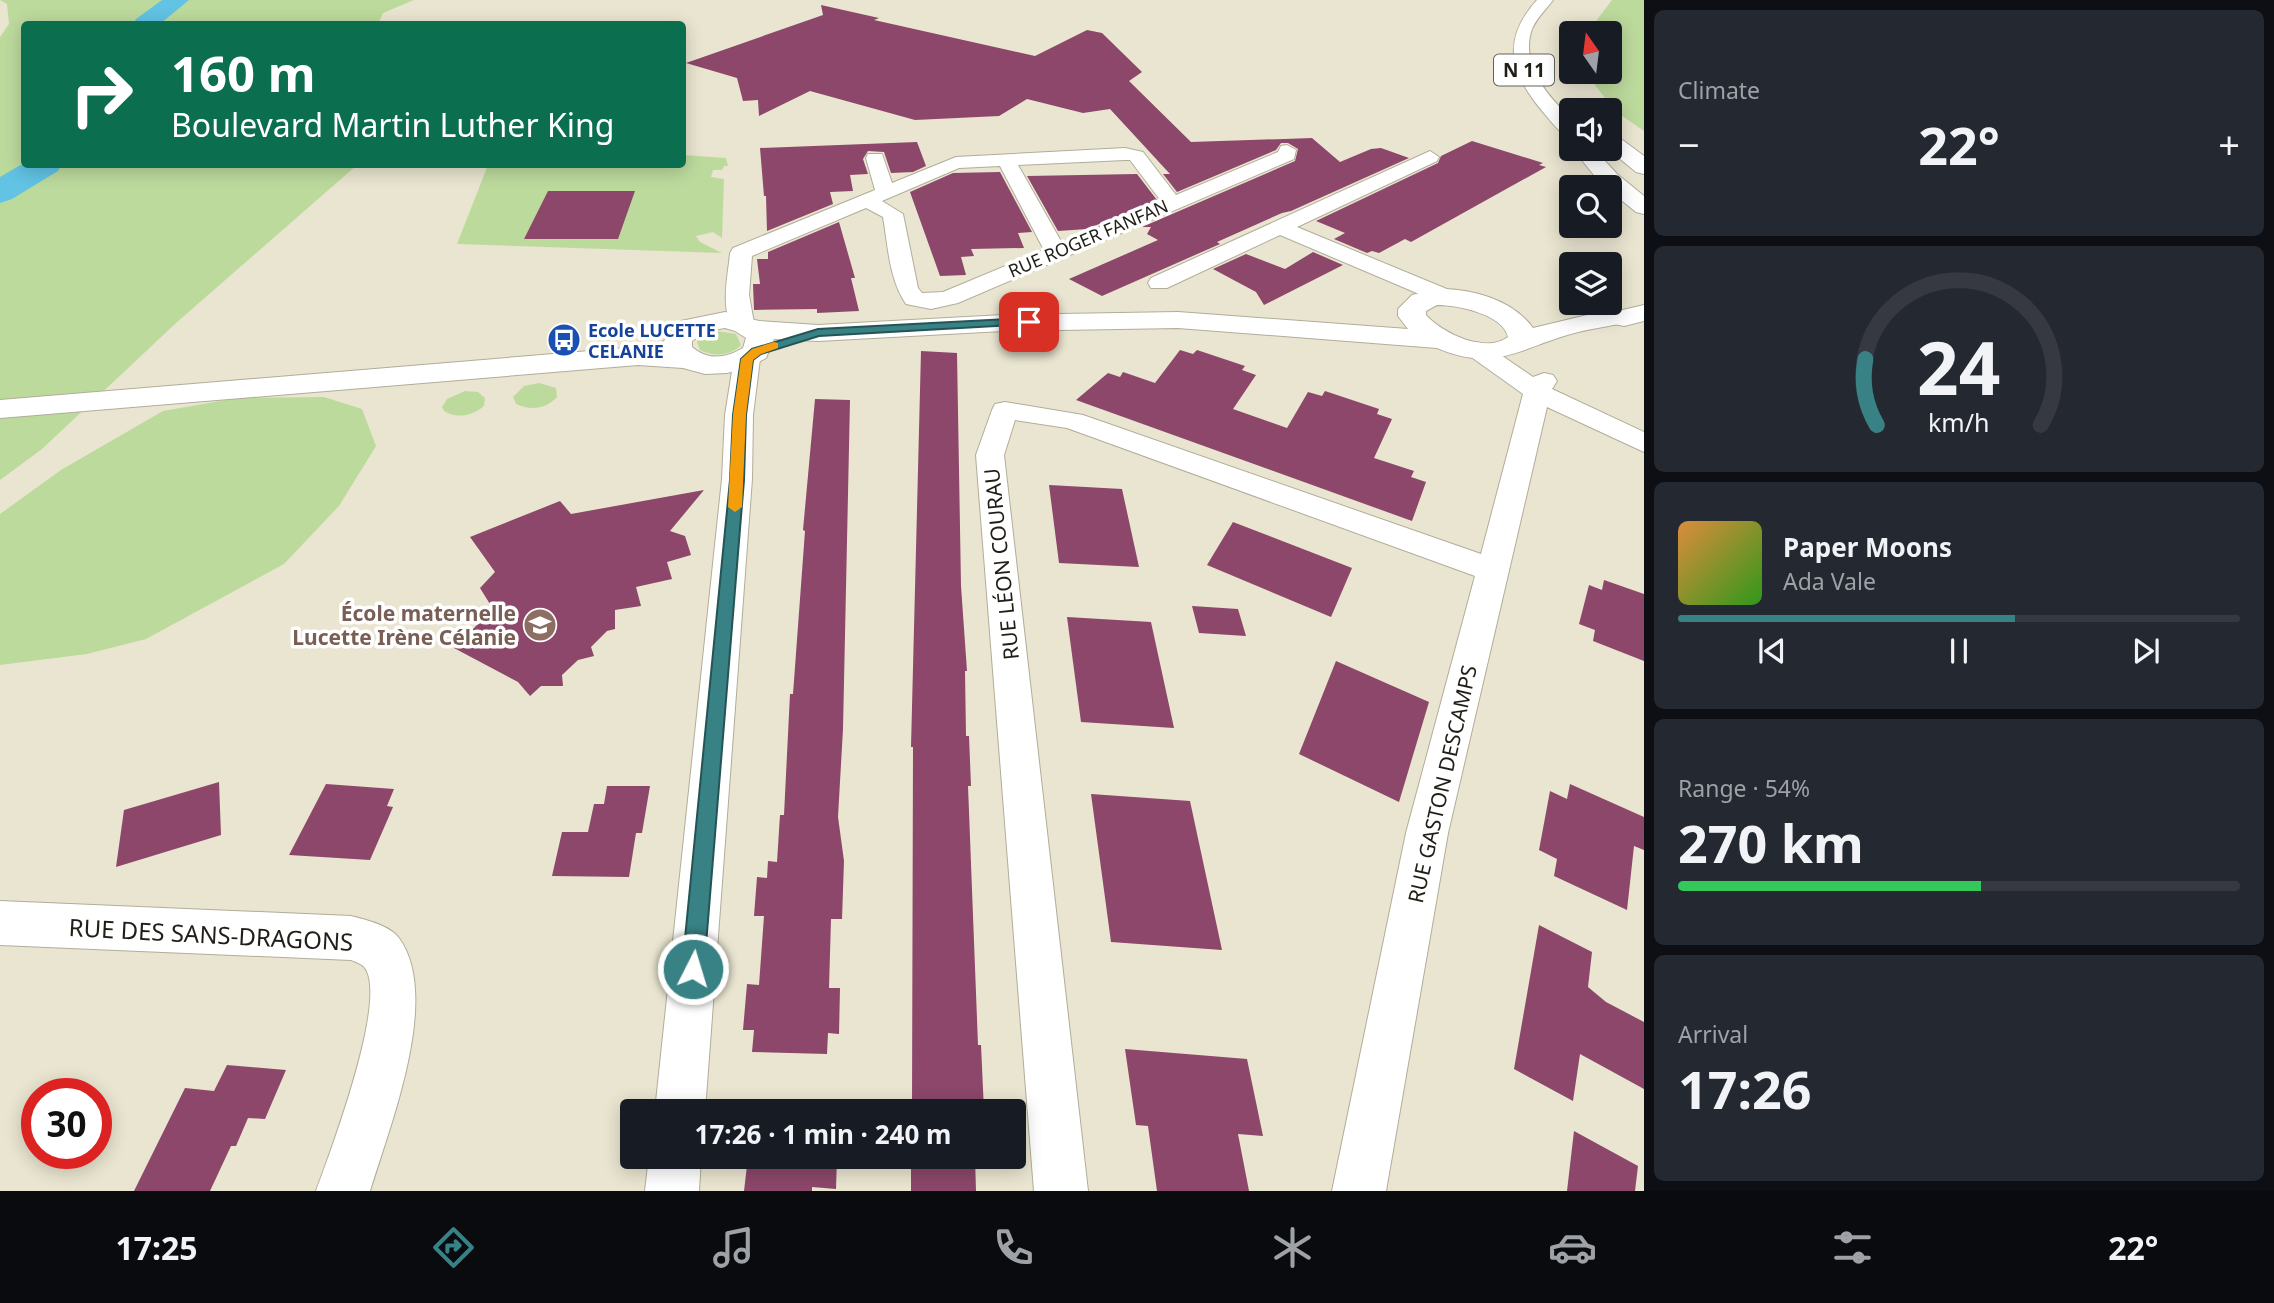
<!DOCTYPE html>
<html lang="en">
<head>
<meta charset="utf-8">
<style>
  :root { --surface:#171b24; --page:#242831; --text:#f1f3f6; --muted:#9ea1a6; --line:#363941; --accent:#388184 }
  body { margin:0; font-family:"Noto Sans",sans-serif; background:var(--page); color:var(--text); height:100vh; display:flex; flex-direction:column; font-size:26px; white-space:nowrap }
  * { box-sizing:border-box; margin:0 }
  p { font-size:23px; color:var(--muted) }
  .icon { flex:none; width:38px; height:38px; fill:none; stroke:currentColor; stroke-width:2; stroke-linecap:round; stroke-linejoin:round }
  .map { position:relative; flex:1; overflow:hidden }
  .panel { display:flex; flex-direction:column; gap:10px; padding:10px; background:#0d0f14; width:630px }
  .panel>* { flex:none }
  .banner { position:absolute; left:21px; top:21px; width:665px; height:147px; border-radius:7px; box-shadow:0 4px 18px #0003; background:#0b6e4f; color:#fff; overflow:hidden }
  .needle { width:46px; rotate:346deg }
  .fabs { position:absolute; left:1559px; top:21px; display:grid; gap:14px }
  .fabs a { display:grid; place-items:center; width:63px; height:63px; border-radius:7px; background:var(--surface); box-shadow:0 4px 18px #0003; font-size:35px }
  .speed { position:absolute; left:21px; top:1078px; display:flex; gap:14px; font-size:35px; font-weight:700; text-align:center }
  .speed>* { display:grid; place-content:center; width:91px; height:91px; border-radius:50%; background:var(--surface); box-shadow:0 4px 18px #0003; line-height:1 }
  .speed .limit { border:10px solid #d22; background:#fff; color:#111 }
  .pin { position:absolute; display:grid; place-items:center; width:60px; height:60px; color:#fff; margin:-30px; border-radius:14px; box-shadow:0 4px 10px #0006 }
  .me { position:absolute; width:77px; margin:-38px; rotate:5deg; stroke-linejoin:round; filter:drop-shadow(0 0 5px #0008) }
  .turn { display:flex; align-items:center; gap:24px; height:147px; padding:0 35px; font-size:32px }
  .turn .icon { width:91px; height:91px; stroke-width:2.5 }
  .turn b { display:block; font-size:49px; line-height:60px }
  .big { font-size:52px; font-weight:700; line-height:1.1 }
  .panel .card { flex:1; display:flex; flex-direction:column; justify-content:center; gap:10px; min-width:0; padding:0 24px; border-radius:10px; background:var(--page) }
  .panel .dial { align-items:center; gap:0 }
  .dial svg { height:182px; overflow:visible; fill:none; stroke:var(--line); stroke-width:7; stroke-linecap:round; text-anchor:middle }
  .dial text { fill:var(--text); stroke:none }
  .song { display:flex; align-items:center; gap:21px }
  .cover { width:84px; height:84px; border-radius:10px; background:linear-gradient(135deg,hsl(30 70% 55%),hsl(110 70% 35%)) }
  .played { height:7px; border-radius:4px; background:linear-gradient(90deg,var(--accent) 60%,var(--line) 60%) }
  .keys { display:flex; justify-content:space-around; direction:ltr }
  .heat { display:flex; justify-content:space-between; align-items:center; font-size:38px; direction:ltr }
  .charge { height:10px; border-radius:5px; background:linear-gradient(90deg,#34c759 54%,var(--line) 0) }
  .trip { position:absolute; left:620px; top:1099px; width:406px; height:70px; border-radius:7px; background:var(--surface); box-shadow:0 4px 18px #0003; font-weight:700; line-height:70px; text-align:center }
  .menu { display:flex; height:112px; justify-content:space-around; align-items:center; background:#090b0e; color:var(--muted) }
  .menu .icon { width:49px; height:49px }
  .menu .current { color:var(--accent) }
  .menu b { font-size:32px; color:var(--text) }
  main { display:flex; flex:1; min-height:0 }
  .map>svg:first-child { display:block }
  .green { fill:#bdda9d }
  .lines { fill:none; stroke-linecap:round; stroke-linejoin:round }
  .river { fill:#62c3e4; fill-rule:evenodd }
  .building { fill:#8c476a }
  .minor-casing { stroke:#b1ad99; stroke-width:2 }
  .major-casing { stroke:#b1ad99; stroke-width:2 }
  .highway-casing { stroke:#b1ad99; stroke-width:2 }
  .minor { fill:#fff; fill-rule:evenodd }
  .major { fill:#fff; fill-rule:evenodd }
  .highway { fill:#fff; fill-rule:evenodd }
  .route { fill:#388184; stroke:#245456; stroke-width:2 }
  .slow { fill:#f59e0b }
  .labels { text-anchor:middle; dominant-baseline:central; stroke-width:7; stroke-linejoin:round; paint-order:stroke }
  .far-street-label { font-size:18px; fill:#201e17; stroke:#fff }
  .far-transit-label { font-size:18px; font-weight:bold; fill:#164399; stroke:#fff; text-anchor:start }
  .shield { fill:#fff; stroke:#63625d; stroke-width:2 }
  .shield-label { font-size:19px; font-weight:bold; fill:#201e17 }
  .street-label { font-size:21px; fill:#201e17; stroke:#fff }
  .education-label { font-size:21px; font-weight:bold; fill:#785e54; stroke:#fff; text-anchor:end }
  .near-street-label { font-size:24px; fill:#201e17; stroke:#fff }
</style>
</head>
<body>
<main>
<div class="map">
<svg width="1644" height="1191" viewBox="0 0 1644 1191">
  <rect width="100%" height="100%" fill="#e9e5d0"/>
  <path class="green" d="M0,0H414L383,13L378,24H24V164L357,165L176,323L42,449L0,480V37L9,24L7,4Z
    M1612,0H1644V131L1615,111L1585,72H1610V33H1587Z
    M683,155L726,158L728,166H724L722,170H713L711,177L724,179L722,238L713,232L696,236L700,242L722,253L457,244L488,165L682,164Z
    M717,331L736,334L741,345C730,356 714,357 700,350L697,342L699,338Z
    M539,383L556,388L557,397C546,409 531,411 516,404L513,397L524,386Z
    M465,391L478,392L485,398L484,406C472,416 457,419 444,411L442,407L447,399Z
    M324,397L362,409L376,446L339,506L284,564L146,639L87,654L0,665V514L61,470L163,411L237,398Z"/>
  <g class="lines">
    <path class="river" d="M162,0H189L160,24H133L136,19Z
      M24,163L62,164L58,171L12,199L0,203V177Z"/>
  </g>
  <path class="building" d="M821,5L879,18L874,20L1035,56L1087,30L1102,33L1142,72L1129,81L1191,142L1312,138L1340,162L1371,149L1381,148L1409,158L1291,211L1282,213L1217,242L1220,244L1102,296L1069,279L1158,240L1147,234L1151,227H1142L1295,161L1298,149L1288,143H1281L1276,150L1177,192L1163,174H1170L1110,109L1083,113L1027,99L999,116L915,120L810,91L759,116L758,100L743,101L737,78L686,63L823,15Z
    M1472,141L1543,163L1539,165L1546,167L1411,242L1405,239L1379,253L1372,251L1367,253L1334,239L1345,233L1316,221L1438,163L1441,156Z
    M917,142L926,166L913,172L891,173L884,152L868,151L863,159L868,174L850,175L853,191L830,192L833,204L767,231L766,196H764L760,148Z
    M1000,172L1032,232L1018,233L1024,248L971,249L974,256L961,257L966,275L940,276L910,192L953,173Z
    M1137,174L1157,200L1087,229L1058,231L1027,176Z
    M548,191H635L618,239H524Z
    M839,222L855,278H851L859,311L817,313V309L754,310L753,284H760L757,259H768V252Z
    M1313,252L1343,265L1264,305L1256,292L1213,269L1246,254L1285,269Z
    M1180,350L1193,354L1197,350L1245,366L1242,370L1256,375L1233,409L1287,428L1308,392L1322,396L1325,391L1379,409L1377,414L1392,419L1374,458L1414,471L1411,477L1426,482L1412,521L1076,400L1108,373L1120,377L1123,372L1155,383Z
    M921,351L957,353L961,586L967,671H965L966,736H969L971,786H968L978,1045H981L984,1111H912L913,747H911Z
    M815,399L850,400L843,729L838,817L844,861L842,919H831L829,988H840L839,1034L828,1033L827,1054L752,1052L754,1030H743L747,984L759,985L764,916H754L757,877L767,878L768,861L777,862L780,815H784L790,694H793L805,531L803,530Z
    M1049,485L1122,489L1139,567L1059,563Z
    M704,490L670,531L685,536L691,555L667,562L672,579L636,587L641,606L615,610V629L607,631L591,647L594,656L578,660L562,675L563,686H541L530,696L518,682L454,648L493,609L480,588L495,572L470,537L560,501L571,514Z
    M1233,522L1352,568L1331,617L1207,565Z
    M1604,580L1644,594V661L1593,641L1595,630L1579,624L1589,585L1602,590Z
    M1192,606L1238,609L1246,636L1199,633Z
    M1067,617L1151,622L1174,728L1081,722Z
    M1336,661L1429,702L1399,802L1299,754Z
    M219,782L221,835L116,867L124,810Z
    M326,784L394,789L387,806L393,807L370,860L289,855Z
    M1570,784L1644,817V850L1634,846L1627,910L1554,876L1557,859L1539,850L1550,791L1567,799Z
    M607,786H650L642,833H636L629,877L552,876L562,832H588L594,804H604Z
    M1091,794L1190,801L1222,950L1111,942Z
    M1539,925L1592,952L1588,987L1606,1002L1644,1022V1089L1580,1054L1573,1101L1514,1069Z
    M1125,1049L1247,1059L1263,1136L1238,1134L1249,1191H1157L1148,1126L1136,1125Z
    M227,1065L286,1070L265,1119L248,1118L236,1146H231L210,1191H134L185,1088L214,1091Z
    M753,1101L817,1105L816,1111H752Z
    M1574,1131L1638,1166L1635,1191H1567Z
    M748,1157H837L836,1189L812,1187V1191H744Z
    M911,1157H975L976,1191H911Z"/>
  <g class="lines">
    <defs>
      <path id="minor" d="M1287,145L1296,150L1294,159L958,303L931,309L906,304C889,279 888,246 883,217L866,208L752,256L749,295L754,323L751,328L742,330L733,328C720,308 728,276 730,253L733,248L875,190L866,158L868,154H882L892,183L956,157L1125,148L1143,152L1176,195L1278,152L1281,146ZM1125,160H1130L1161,201L1062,243L1018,165ZM1000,166L1044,250L943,292L922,293L918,288L903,214L882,201L959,168Z
        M1430,151L1439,157L1437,161L1297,227L1454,292L1458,297L1454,302H1438L1280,235L1167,288H1151L1148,283L1151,278Z
        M1476,342L1485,344L1533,377L1544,373L1553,375L1557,381L1552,389L1644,432V452L1547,407L1448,833L1386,1191H1332L1406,833L1475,576L1067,428L1015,420L1004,455L1088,1191H1034L976,455L992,410L995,404L1005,402L1083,415L1481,554L1523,394L1467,354L1464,349L1467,344Z
        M747,351L756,354L760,359L753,415L752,479L705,1111H655L722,479L725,415L734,359L738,354Z
        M0,901L351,916C366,920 389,925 399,938C442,997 389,1128 370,1191H316C330,1153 388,1000 365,968C362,964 356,962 351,960L0,945Z
        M649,1157H701L699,1191H645Z"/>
      <path id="major" d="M1436,289C1470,288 1512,299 1533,328L1608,310L1618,312L1622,318L1618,324C1600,328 1582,330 1564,336C1513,352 1492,371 1437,348L1178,328L1003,331L818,341L774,339L766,358L748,368L727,373L705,374L683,368L638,365L0,418V400L638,347L663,349V342L681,321L725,312L759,321L818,325L1003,315L1178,312L1408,329L1398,316V309L1412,295ZM1437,305C1457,305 1503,314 1508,337C1485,354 1442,333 1426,315V311ZM725,328L735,331L746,338L743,348C726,358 708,361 692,347V341L707,331Z"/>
      <path id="highway" d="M1537,0H1553C1545,11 1535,19 1531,32C1521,66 1549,98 1572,119V137C1559,134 1551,121 1543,112C1510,73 1501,40 1537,0Z
        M1610,134L1617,136L1644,156V174L1636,172L1608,149Z
        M1573,149H1594L1617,174L1644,196V214L1636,212L1610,191V187L1601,184Z
        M1644,305V321L1624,326L1614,324L1610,318L1614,312Z"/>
    </defs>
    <use href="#minor" class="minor-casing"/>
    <use href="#major" class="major-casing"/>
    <use href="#highway" class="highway-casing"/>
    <use href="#minor" class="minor"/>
    <use href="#major" class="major"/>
    <use href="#highway" class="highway"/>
  </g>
  <path class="route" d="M1029,318L1035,322L1033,324L819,336L761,354L753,360L746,415L744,480L704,969L701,977L693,980L685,977L682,969L730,480L733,415L741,359L752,349L818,329Z"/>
  <path class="slow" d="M774,342L778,343V348L761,354L753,360L746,415L742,507L735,512L728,507L733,415L741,359L752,349Z"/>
  <defs>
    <symbol id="bus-disc" viewBox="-11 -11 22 22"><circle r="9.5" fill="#1a4fb4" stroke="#fff"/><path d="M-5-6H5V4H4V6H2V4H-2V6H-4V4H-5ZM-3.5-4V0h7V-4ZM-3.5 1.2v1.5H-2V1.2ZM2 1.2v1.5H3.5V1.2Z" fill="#fff"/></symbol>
    <symbol id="school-disc" viewBox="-11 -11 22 22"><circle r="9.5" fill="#8d6e63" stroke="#fff"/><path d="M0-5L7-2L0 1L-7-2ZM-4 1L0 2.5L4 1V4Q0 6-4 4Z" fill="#fff"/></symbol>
  </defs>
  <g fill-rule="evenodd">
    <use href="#bus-disc" x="545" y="321" width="38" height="38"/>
    <use href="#school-disc" x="521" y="606" width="38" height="38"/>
  </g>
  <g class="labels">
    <g class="far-street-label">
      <text transform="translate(1088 238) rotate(-23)">RUE ROGER FANFAN</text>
    </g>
    <g class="far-transit-label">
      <text x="588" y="330">Ecole LUCETTE<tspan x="588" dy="21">CELANIE</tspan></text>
    </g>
    <rect class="shield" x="1494" y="54.5" width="60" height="31" rx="5"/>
    <g class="shield-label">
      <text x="1524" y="70">N 11</text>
    </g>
    <g class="street-label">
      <text transform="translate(1001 564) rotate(-96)">RUE LÉON COURAU</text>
      <text transform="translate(1442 784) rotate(-77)">RUE GASTON DESCAMPS</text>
    </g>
    <g class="education-label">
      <text x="516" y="613">École maternelle<tspan x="516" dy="24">Lucette Irène Célanie</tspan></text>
    </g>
    <g class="near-street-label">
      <text transform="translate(211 934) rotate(3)">RUE DES SANS-DRAGONS</text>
    </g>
  </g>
</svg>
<div class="fabs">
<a><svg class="needle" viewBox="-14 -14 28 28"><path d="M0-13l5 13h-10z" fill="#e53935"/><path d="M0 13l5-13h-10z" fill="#9ea1a6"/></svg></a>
<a><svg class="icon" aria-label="sound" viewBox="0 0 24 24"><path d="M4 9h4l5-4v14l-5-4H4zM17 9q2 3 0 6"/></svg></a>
<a><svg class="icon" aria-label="search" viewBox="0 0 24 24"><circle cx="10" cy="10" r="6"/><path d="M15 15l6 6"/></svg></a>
<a><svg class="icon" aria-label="layers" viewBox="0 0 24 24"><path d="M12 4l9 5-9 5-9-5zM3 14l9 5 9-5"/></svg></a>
</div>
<div class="speed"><div class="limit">30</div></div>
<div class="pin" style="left:1029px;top:322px;background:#d93025"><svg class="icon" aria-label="arrive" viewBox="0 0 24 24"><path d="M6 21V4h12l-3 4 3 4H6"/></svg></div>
<svg class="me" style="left:693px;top:969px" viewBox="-20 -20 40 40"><circle r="17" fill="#388184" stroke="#fff" stroke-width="3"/><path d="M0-11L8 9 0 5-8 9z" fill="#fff"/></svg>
<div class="trip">17:26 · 1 min · 240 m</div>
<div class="banner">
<div class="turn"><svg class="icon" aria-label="right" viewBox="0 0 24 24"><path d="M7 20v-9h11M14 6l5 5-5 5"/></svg><div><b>160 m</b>Boulevard Martin Luther King</div></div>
</div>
</div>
<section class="panel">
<div class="card"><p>Climate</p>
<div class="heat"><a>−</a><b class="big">22°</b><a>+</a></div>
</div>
<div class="card dial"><svg viewBox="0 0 100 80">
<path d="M14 69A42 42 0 1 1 86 69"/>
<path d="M14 69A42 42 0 0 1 9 40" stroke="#388184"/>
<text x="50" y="56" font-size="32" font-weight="700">24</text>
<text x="50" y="72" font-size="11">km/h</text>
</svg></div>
<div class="card">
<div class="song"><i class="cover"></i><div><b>Paper Moons</b><p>Ada Vale</p></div></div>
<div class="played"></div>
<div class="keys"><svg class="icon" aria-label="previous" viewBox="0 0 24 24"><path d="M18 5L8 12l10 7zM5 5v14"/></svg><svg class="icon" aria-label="pause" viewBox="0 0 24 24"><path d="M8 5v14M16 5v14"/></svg><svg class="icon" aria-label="next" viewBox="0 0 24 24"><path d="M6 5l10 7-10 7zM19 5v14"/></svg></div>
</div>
<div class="card"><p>Range · 54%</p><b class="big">270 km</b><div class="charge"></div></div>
<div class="card"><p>Arrival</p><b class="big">17:26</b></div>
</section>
</main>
<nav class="menu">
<b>17:25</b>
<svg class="icon current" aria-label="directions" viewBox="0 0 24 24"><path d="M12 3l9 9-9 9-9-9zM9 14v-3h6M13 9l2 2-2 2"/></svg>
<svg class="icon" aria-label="music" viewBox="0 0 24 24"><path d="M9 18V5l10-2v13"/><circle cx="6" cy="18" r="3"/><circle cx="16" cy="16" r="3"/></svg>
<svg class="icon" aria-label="phone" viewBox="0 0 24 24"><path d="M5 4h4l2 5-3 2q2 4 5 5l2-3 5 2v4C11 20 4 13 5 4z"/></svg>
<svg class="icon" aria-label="climate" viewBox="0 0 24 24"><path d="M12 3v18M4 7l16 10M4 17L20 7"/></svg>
<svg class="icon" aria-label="car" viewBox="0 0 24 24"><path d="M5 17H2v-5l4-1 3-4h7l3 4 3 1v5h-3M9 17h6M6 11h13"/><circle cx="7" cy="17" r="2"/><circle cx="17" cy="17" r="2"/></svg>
<svg class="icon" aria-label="filters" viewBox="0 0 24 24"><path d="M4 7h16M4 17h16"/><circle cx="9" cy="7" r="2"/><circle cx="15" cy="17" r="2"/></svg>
<b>22°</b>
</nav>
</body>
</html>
